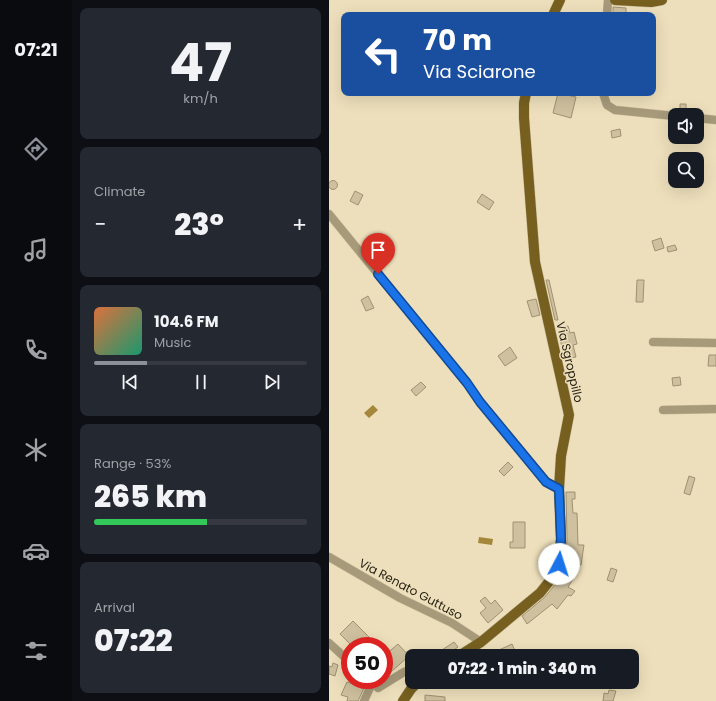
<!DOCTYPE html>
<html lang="en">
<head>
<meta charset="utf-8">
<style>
  :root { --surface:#171b24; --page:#242831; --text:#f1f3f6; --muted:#9ea1a6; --line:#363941; --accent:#8c9099 }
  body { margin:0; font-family:Poppins,sans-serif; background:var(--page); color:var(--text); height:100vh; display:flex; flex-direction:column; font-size:15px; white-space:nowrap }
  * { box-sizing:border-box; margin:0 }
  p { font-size:13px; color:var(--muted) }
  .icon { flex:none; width:22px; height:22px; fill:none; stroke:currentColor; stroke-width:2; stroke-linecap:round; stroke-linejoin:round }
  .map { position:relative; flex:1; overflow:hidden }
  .panel { display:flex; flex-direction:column; gap:8px; padding:8px; background:#0d0f14; width:257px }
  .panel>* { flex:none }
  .hud { position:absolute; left:12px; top:12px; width:315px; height:84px; border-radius:8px; box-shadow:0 4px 16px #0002; background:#1a4fa0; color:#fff; overflow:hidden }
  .controls { position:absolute; left:339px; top:108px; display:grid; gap:8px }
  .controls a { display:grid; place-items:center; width:36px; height:36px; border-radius:8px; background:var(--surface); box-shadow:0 4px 16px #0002; font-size:20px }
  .speed { position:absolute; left:12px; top:637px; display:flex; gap:8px; font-size:20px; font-weight:700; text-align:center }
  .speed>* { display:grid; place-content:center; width:52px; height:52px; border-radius:50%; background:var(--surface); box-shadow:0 4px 16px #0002; line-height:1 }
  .speed .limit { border:6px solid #d22; background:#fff; color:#111 }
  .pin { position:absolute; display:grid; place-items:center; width:34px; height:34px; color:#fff; margin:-41px -17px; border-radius:50% 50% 50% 0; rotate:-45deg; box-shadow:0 0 4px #0007 }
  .pin .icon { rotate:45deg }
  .me { position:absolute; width:44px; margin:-22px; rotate:5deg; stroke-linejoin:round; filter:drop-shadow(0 0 3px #0008) }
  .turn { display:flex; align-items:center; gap:14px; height:84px; padding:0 16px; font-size:18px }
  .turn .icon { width:52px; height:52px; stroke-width:2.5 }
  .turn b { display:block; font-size:28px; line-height:34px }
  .big { font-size:30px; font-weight:800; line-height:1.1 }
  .panel .card { flex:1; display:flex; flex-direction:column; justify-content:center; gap:6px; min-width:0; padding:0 14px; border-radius:8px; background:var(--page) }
  .panel .dial { align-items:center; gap:0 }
  .dial b { font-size:52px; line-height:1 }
  .song { display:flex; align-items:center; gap:12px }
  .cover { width:48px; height:48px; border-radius:6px; background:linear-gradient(135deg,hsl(20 70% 55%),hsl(160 70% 35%)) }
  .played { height:4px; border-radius:2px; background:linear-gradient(90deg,var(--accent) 25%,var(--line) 25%) }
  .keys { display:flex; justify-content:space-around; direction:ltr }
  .heat { display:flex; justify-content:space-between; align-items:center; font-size:22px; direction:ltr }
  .charge { height:6px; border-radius:3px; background:linear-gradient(90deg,#34c759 53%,var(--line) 0) }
  .trip { position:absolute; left:76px; top:649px; width:234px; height:40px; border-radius:8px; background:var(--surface); box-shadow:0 4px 16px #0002; font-weight:800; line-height:40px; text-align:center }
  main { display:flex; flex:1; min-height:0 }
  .tabs { display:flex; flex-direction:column; width:72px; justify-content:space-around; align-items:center; background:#090b0e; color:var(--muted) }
  .tabs .icon { width:28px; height:28px }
  .tabs .current { color:var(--accent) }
  .tabs b { font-size:18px; color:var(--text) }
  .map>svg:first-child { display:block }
  .water { fill:#a4873a }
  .building { fill:#cfc19f; stroke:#a09271 }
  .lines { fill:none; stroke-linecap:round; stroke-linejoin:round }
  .minor-casing { stroke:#c9bd9d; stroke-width:9 }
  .major-casing { stroke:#c9bd9d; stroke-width:11 }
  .minor { stroke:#a79a7b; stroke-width:8 }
  .major { stroke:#77601f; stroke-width:10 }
  .route-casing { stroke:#114b97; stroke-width:10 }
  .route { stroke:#1a73e8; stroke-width:7 }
  .labels { text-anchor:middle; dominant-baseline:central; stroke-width:3; stroke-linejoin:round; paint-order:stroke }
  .street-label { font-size:12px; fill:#272214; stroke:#eddfbb }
</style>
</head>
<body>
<main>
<nav class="tabs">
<b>07:21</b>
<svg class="icon current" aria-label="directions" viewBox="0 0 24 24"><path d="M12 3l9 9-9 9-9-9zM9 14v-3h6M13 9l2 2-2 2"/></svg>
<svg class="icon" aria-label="music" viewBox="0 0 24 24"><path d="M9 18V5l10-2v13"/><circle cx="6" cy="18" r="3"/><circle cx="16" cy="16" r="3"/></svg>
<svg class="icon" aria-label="phone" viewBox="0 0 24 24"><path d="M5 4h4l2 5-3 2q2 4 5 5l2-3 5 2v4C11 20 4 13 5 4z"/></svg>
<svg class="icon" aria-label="climate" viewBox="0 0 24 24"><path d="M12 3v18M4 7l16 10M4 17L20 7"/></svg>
<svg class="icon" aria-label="car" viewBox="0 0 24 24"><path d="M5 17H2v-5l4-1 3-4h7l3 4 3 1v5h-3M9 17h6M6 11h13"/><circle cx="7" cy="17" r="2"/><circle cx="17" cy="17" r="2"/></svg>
<svg class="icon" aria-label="filters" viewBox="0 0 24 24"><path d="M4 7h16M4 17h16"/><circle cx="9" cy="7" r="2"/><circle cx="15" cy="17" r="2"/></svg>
</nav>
<section class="panel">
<div class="card dial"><b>47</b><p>km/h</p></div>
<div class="card"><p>Climate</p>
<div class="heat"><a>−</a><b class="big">23°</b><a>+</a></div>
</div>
<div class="card">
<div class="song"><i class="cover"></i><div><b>104.6 FM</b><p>Music</p></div></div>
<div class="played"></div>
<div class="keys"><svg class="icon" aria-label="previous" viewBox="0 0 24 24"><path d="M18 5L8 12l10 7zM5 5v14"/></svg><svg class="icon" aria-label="pause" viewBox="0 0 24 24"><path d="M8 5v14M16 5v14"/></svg><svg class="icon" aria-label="next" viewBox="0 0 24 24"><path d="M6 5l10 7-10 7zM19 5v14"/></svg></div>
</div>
<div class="card"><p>Range · 53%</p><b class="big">265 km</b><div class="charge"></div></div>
<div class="card"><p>Arrival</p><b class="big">07:22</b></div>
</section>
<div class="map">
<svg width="387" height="701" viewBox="0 0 387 701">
  <rect width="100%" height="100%" fill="#eddfbb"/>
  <path class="water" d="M44,405L49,410L40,418L35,413Z
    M150,537L164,539L163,545L149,543Z"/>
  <path class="building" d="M284,7L297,8V15L284,14Z
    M229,93L247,97L242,118L224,113Z
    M351,104H357V111H351Z
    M291,129L292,136L283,138L282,131Z
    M-0.5 185a4.5 4.5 0 1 1 9 0a4.5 4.5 0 1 1-9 0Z
    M26,191L34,195L29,205L21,201Z
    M153,194L165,202L160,210L148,202Z
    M332,238L335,248L326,251L323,241Z
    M346,245L348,250L339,252L338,247Z
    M217,280H220L229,320H226Z
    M308,280H315L314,302H307Z
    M39,296L45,308L37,311L32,300Z
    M207,299L211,315L203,317L198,301Z
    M239,326L241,333L245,332L248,344L244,345L247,357L236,359L230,335L235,334L233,327Z
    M181,347L188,358L176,366L169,356Z
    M380,355H387V366H379Z
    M351,377L352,385L344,386L343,378Z
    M92,382L97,387L87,396L82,390Z
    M179,462L184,467L175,476L170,471Z
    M360,476L366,478L361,495L355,493Z
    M237,492H246V499H243L244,513H248L249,545H255L252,565L242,563L240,574L246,576L239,587L246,591L242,596L239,595L228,609L223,604L198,624L193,616L216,597L232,577L236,566L238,539Z
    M184,522H196V548H181V542H184Z
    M282,568L288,570L284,582L278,580Z
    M156,597L162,604L166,600L174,610L159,623L151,613L157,608L151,601Z
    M24,621L49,646H23L11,634Z
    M125,642L129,647L116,656H112L110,652Z
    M69,644L80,656L55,678V656Z
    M183,644L187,653L181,656H157Z
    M215,650L219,656H205Z
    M4,663L9,665L6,676L0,674V666L3,667Z
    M18,682L35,688L29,701H18L19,697L12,695Z
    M280,690L287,691L284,701H274L275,693L279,694Z
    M96,695L116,697V701H96Z"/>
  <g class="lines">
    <defs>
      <path id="minor" d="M278,15L279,0
        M274,93L278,105L286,110L346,116
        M368,118L387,120
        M0,214L138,383L151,402L217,481L230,489
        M324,342L387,343
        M334,410L387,409
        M0,557L71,598L123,623L152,642
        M0,643L21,662
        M40,680L49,688L75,672L83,669
        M35,701L43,683"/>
      <path id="major" d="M286,0L322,2L333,0
        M224,15L231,0
        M130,656L152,642L211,593L227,573L230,564L232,539L230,489L232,456L240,415L206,262L195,118V103L197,93
        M74,701L82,689L89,682"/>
    </defs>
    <use href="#minor" class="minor-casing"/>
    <use href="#major" class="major-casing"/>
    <use href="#minor" class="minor"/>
    <use href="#major" class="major"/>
  </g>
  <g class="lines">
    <defs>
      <path id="route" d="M49,274L138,383L151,402L217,482L230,489L232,539L230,564"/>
    </defs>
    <use href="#route" class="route-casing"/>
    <use href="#route" class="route"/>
  </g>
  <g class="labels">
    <g class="street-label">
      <text transform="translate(241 362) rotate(77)">Via Sgroppillo</text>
      <text transform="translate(82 589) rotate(28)">Via Renato Guttuso</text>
    </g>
  </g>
</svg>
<div class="controls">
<a><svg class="icon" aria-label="sound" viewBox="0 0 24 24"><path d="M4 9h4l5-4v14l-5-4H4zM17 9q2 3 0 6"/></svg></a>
<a><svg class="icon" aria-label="search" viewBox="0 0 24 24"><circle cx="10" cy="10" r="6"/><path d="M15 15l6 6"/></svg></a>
</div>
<div class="speed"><div class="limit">50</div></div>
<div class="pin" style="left:49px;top:274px;background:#d93025"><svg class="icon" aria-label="arrive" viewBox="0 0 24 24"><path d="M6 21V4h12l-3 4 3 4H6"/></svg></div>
<svg class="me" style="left:230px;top:564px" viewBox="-20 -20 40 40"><circle r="19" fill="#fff"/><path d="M0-13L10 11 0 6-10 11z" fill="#1a73e8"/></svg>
<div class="trip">07:22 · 1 min · 340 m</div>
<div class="hud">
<div class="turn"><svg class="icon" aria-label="left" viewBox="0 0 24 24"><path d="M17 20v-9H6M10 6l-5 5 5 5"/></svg><div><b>70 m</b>Via Sciarone</div></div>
</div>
</div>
</main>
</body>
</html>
